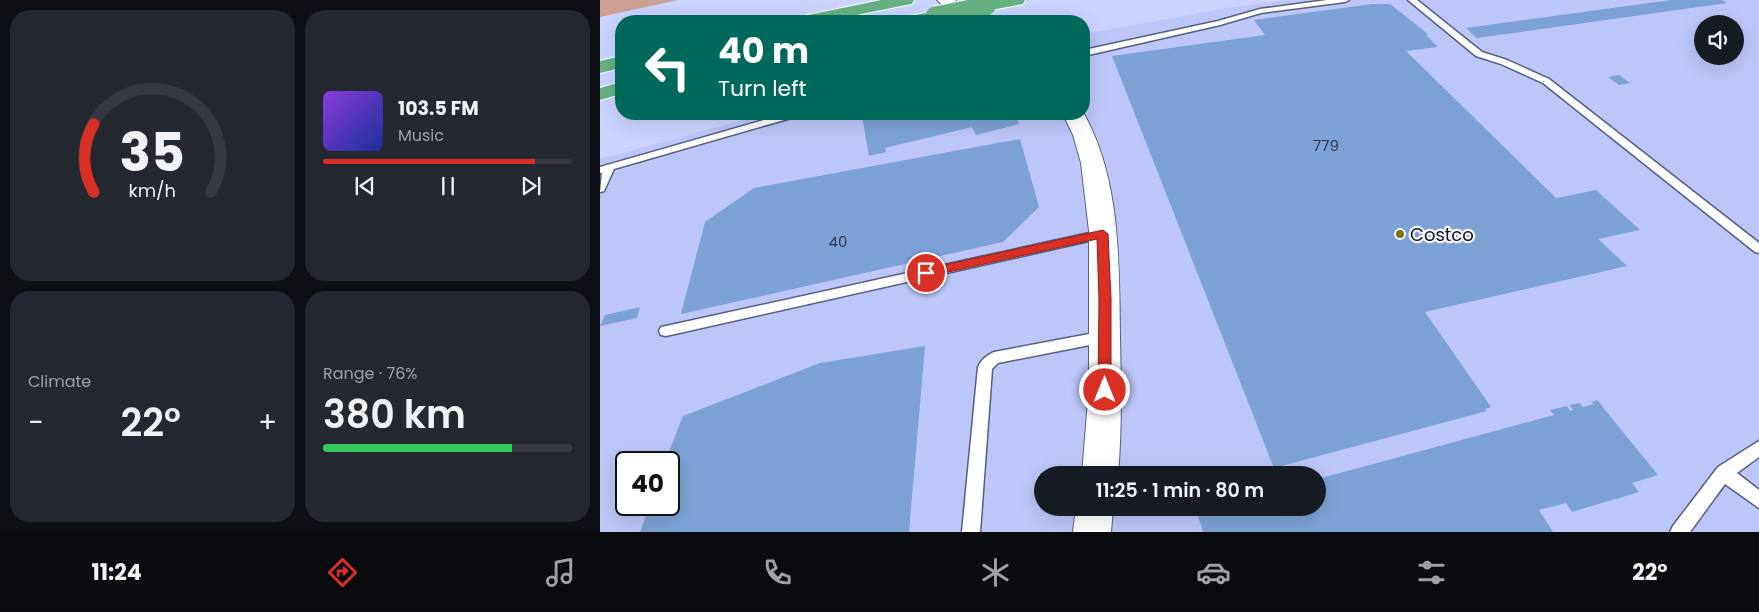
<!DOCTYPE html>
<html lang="en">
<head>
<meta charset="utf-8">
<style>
  :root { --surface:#171b24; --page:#242831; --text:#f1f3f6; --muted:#9ea1a6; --line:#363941; --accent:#d93025 }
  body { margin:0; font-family:Poppins,sans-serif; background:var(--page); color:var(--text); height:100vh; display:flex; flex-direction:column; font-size:19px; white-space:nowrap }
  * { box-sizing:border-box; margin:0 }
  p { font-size:16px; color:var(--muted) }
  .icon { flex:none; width:28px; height:28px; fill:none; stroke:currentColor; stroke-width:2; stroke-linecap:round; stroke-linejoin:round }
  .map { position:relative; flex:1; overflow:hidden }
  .drawer { display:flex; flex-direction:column; gap:10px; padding:10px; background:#0d0f14; width:600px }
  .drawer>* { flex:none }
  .hud { position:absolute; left:15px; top:15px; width:475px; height:105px; border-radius:20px; box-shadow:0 5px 20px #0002; background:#00695c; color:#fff; overflow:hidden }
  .fabs { position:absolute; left:1094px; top:15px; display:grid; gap:10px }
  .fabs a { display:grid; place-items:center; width:50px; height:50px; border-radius:50%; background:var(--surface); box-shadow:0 5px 20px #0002; font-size:25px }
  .speed { position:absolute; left:15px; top:451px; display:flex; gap:10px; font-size:25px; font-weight:700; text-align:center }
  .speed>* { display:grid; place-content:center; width:65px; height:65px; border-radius:50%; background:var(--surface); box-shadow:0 5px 20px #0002; line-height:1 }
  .speed .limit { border:2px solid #111; border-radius:8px; background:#fff; color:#111 }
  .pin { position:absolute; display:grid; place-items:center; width:42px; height:42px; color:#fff; margin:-21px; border:2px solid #fff; border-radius:50%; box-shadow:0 1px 5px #0007 }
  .me { position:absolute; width:55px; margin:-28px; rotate:0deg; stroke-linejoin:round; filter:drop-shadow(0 0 4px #0008) }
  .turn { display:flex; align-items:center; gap:18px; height:105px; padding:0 20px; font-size:22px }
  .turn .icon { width:65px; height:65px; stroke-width:2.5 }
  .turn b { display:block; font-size:35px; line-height:42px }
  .big { font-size:38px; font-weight:600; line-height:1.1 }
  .drawer .tile { flex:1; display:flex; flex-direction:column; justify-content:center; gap:8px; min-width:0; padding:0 18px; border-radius:20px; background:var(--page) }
  .drawer .dial { align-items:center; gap:0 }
  .dial svg { height:130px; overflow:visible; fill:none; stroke:var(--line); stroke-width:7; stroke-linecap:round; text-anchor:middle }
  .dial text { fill:var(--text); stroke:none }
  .song { display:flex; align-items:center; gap:15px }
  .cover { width:60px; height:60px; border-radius:8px; background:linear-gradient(135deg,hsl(270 70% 55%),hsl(230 70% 35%)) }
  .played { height:5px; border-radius:2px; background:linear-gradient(90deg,var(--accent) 85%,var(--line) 85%) }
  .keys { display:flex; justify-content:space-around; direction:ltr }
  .heat { display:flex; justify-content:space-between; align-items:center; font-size:28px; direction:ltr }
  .charge { height:8px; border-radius:4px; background:linear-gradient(90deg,#34c759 76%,var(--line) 0) }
  .drawer .tiles { flex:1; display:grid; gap:10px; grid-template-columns:repeat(2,1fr) }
  .trip { position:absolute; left:434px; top:466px; width:292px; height:50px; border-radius:25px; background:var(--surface); box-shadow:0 5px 20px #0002; font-weight:600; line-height:50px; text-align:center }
  .tab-bar { display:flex; height:80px; justify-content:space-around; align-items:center; background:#090b0e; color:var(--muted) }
  .tab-bar .icon { width:35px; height:35px }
  .tab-bar .current { color:var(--accent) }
  .tab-bar b { font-size:22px; color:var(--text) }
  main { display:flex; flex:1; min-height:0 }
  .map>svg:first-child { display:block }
  .built { fill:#bcc6f8; fill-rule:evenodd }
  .green { fill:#cda094 }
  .building { fill:#7ca2d5 }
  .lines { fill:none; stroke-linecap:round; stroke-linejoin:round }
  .lane-casing { stroke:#575e83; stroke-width:3 }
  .secondary-casing { stroke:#575e83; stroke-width:2 }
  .highway-casing { stroke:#fff; stroke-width:2 }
  .lane { fill:#fff; fill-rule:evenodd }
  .secondary { fill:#fff; fill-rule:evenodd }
  .highway { fill:#66b183; fill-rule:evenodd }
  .highway-bridge-casing { stroke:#fff; stroke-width:21; stroke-linecap:butt }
  .highway-bridge { stroke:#66b183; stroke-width:19 }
  .route { fill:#d93025; stroke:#8d1f18 }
  .poi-dot { fill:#826e0a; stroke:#f6f7fc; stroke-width:2 }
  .labels { text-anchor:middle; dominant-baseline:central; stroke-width:4.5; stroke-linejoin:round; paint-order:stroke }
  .number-label { font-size:15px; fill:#2b364e }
  .poi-label { font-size:18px; fill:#101221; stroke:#f6f7fc; text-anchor:start }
</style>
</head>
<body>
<main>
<section class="drawer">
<div class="tiles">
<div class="tile dial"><svg viewBox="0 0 100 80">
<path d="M14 69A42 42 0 1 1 86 69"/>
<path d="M14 69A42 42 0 0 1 14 27" stroke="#d93025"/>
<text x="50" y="56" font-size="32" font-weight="700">35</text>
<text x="50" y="72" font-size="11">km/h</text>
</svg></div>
<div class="tile">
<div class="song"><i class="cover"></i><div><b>103.5 FM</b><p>Music</p></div></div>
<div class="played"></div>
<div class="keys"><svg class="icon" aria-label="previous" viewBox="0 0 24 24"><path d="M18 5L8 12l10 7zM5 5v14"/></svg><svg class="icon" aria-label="pause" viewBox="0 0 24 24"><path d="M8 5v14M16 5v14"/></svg><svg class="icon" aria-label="next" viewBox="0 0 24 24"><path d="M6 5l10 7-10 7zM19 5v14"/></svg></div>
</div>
<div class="tile"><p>Climate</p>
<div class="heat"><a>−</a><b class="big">22°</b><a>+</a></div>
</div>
<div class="tile"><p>Range · 76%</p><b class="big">380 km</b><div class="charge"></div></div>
</div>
</section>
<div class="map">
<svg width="1159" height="532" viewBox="0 0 1159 532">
  <rect width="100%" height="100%" fill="#cbd4ff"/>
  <path class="built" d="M688,0H1159V532H0V159L165,114H484V34L627,8ZM1102,24H1135V56H1102ZM26,462H69V505H26ZM442,475H718V508H442Z"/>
  <path class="green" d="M0,0H78L0,17Z"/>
  <path class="building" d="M1071,0H1122L1127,3L877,38L866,28Z
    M772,4H790L829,35H826L838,47L806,51L956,198L996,190L1040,230L998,239L1027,266L825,312L891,407L885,409L887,411L674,468L512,56L665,35L654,20Z
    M1019,75L1030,83L1019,85L1008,77Z
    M272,114H417L419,116L416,117L419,124L376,135L372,127L285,148L286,152L269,156L262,116Z
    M420,139L439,207L403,242L81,314L105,222L154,188Z
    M40,307L37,318L0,326L5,315Z
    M325,346L309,532H40L50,505H69V462H65L83,416L220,363Z
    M997,400L1058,475L1032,483L1039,492L972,512L966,503L939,510L953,532H603L596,509L718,508V479L954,415L950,410L967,406L970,411L973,410L969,405L980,403L983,407L994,404L992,402Z"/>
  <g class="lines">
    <defs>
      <path id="lane" d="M727,0H749L745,2L661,13L620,25L484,56V50L618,21L660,9Z
        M808,0H817L882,52L907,60L949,79L1159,243V253L1155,252L943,83L901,64L876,56Z
        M185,114H200L198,116L14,169L4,191L0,192L2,173H0V167Z
        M503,230L509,234L507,237L66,336L61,335L59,331L61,327L66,326Z
        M505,331L510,333L512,337L510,341L398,363L392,369L380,532H362L378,367C381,360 387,355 394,352Z
        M1159,441V457L1137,473L1159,490V508L1125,484L1090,532H1070L1073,526L1118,467Z"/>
      <path id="secondary" d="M337,0H355L378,21H359Z
        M463,114H484C521,180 519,264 520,338C521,384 522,429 518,475H482L489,387V231L481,163L473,135Z
        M476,508H513L511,532H473Z"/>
      <path id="highway" d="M281,0H314L312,4L306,5L227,21H194L197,17L203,16Z
        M391,0H425L423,4L386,11L380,10L378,6L380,2Z
        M335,11L341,12L344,16L341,20L302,21L305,17Z
        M21,56V68L0,73V61Z
        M21,82V94L0,100V88Z"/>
    </defs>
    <use href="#lane" class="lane-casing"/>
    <use href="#secondary" class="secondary-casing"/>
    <use href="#highway" class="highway-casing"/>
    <use href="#lane" class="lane"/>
    <use href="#secondary" class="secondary"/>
    <use href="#highway" class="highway"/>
    <defs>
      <path id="highway-bridge" d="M335,16L386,6"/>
    </defs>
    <use href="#highway-bridge" class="highway-bridge-casing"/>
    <use href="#highway-bridge" class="highway-bridge"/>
  </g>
  <path class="route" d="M503,230L508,234L511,299V390L509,394H500L498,390L499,299L497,239L326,277L320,273L326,269Z"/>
  <circle class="poi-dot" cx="800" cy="234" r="5"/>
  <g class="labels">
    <g class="number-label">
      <text x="726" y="145">779</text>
      <text x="238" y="241">40</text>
    </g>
    <g class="poi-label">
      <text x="810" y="234">Costco</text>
    </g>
  </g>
</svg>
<div class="fabs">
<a><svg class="icon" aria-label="sound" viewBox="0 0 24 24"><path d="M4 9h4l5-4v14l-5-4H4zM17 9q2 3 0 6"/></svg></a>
</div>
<div class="speed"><div class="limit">40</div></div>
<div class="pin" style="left:326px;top:273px;background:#d93025"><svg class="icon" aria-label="arrive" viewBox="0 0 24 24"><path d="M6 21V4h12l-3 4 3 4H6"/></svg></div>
<svg class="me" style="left:505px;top:390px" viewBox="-20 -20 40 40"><circle r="17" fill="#d93025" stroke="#fff" stroke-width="3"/><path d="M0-11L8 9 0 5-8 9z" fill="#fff"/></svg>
<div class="trip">11:25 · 1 min · 80 m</div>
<div class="hud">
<div class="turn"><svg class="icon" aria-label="left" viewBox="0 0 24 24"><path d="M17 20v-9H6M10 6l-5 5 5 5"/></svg><div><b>40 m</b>Turn left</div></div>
</div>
</div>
</main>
<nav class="tab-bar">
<b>11:24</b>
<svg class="icon current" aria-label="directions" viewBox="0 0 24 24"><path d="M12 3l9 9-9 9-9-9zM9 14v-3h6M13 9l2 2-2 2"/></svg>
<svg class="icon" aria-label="music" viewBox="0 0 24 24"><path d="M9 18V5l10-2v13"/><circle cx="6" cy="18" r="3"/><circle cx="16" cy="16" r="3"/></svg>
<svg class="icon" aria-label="phone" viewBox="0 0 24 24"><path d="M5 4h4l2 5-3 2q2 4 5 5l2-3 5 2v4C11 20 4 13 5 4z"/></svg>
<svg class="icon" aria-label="climate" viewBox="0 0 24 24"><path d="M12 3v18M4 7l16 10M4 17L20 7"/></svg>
<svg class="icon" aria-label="car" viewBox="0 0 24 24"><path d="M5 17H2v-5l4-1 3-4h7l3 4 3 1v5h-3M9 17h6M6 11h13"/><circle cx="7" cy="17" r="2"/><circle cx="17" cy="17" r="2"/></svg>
<svg class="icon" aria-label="filters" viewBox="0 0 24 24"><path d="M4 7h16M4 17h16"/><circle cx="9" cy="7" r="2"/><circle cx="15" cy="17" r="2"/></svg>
<b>22°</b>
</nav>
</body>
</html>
